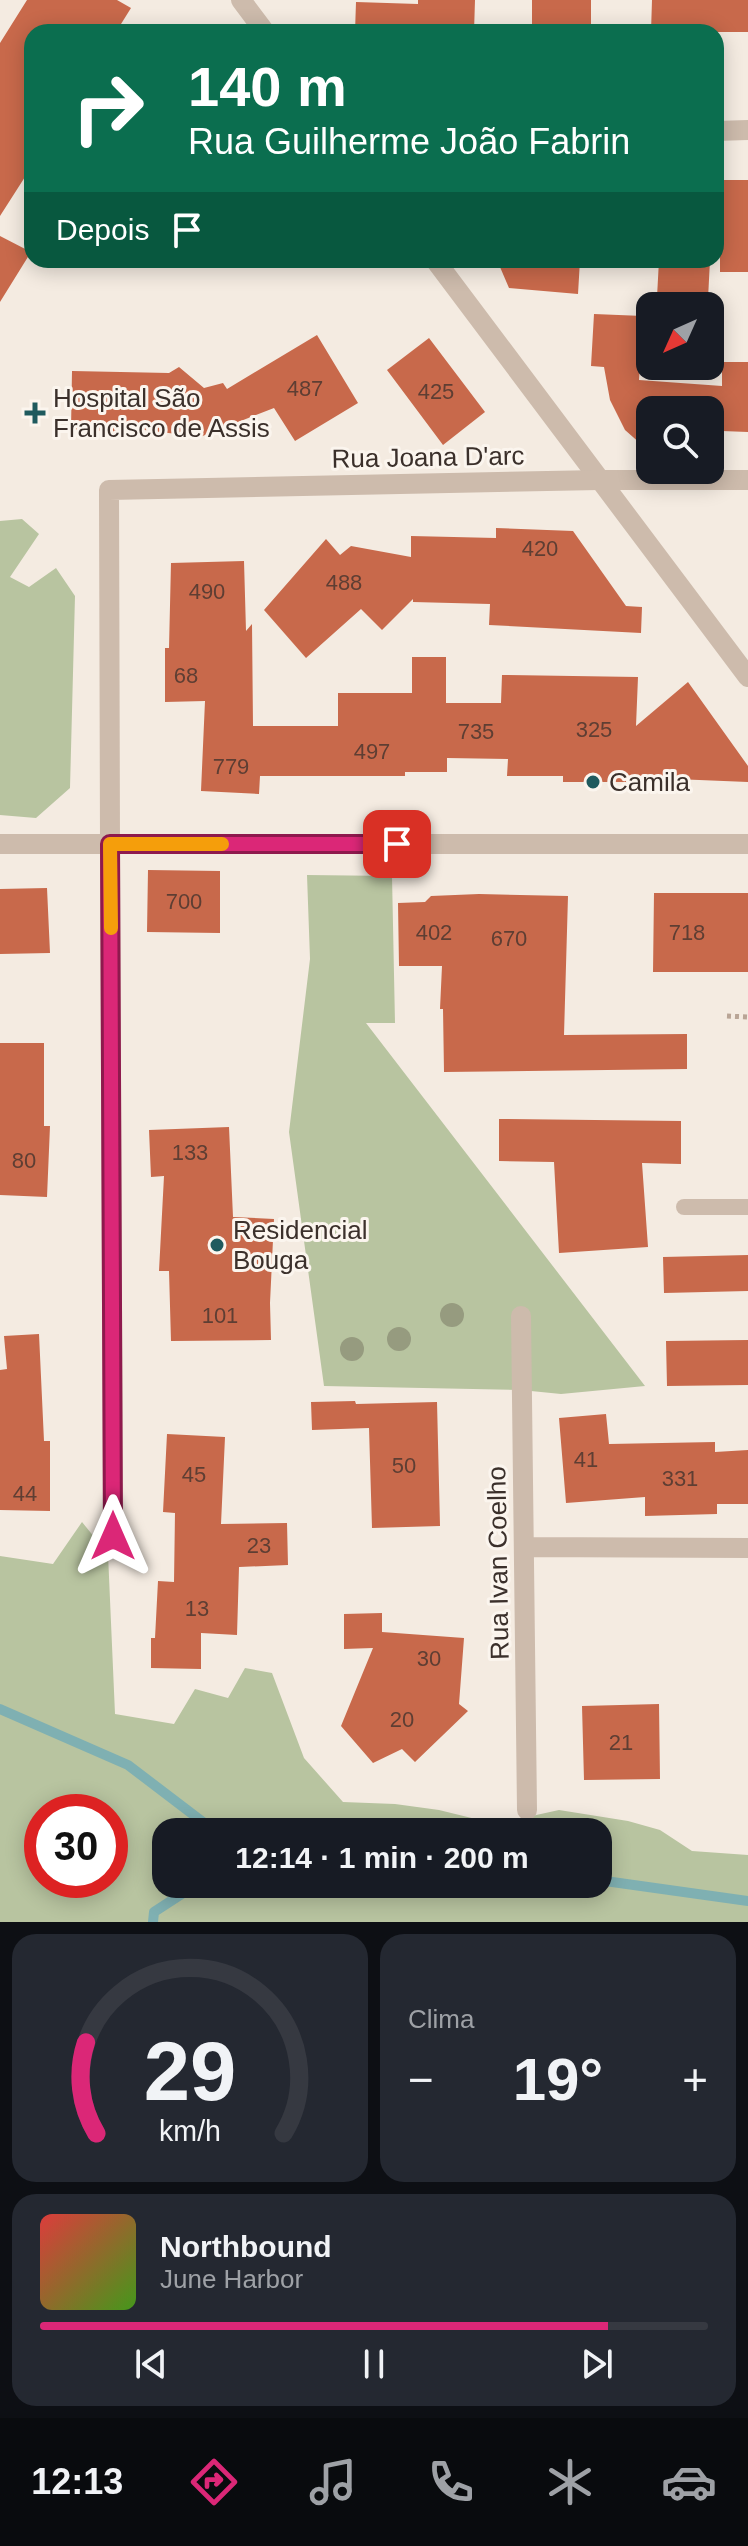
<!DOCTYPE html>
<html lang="pt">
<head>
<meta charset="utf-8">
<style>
  :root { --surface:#171b24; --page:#242831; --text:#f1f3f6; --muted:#9ea1a6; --line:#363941; --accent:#db2777 }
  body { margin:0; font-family:Arial,sans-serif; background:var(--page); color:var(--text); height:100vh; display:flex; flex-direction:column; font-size:30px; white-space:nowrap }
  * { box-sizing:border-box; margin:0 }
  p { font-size:26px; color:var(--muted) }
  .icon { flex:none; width:44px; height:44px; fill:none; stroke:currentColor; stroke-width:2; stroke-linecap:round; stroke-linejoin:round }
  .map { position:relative; height:1922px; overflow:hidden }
  .drawer { display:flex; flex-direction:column; gap:12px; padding:12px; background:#0d0f14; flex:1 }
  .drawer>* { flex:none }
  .guide { position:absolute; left:24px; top:24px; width:700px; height:244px; border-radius:24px; box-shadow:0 4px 20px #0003; background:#0b6e4f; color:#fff; overflow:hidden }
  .needle { width:52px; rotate:225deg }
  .controls { position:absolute; left:636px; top:292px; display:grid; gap:16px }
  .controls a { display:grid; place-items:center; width:88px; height:88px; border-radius:16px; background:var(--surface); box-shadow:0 4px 20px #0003; font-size:40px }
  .speed { position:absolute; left:24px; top:1794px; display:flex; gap:16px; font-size:40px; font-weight:700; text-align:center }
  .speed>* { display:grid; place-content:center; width:104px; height:104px; border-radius:50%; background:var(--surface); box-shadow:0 4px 20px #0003; line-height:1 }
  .speed .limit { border:12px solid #d22; background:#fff; color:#111 }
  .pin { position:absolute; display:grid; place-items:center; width:68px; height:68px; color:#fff; margin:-34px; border-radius:16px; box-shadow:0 4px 12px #0006 }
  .me { position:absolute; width:88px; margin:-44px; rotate:0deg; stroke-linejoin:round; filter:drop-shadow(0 0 6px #0008) }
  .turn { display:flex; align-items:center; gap:28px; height:168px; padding:0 32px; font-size:36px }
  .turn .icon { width:104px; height:104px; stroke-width:2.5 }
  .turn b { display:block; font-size:56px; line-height:68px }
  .then { display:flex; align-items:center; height:76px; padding:0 32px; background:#0003; gap:16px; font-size:30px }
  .big { font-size:60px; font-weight:700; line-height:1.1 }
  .drawer .card { flex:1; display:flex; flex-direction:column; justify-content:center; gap:12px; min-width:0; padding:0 28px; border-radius:24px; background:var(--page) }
  .drawer .dial { align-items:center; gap:0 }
  .dial svg { height:208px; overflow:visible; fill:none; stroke:var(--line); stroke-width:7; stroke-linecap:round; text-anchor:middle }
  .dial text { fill:var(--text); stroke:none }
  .song { display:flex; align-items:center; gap:24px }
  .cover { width:96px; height:96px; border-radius:12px; background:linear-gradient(135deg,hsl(0 70% 55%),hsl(100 70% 35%)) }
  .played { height:8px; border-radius:4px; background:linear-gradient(90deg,var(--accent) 85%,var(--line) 85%) }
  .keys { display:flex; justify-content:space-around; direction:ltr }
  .heat { display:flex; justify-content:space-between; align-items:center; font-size:44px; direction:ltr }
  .drawer .tiles { flex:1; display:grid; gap:12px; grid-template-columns:1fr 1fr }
  .card:last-child { grid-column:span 2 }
  .trip { position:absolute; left:152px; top:1818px; width:460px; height:80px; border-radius:24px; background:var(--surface); box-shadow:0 4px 20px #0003; font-weight:700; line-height:80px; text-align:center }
  .menu { display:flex; height:128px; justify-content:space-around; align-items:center; background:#090b0e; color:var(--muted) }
  .menu .icon { width:56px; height:56px }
  .menu .current { color:var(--accent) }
  .menu b { font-size:36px; color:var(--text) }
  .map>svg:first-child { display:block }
  .green { fill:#b8c4a0; fill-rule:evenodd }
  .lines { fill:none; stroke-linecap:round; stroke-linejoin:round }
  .stream { stroke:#7fb0b2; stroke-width:10 }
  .building { fill:#c8694b }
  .path { stroke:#b9a596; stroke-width:5; stroke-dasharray:4 4; stroke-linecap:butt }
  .service { stroke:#cdbbac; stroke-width:16 }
  .minor { stroke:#cdbbac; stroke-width:20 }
  .tertiary { stroke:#cdbbac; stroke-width:20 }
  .tree { fill:#969b7f }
  .route-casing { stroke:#8e194d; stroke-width:20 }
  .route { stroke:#db2777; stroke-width:14 }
  .slow { stroke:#f59e0b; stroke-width:14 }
  .poi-dot { fill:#1f5a5e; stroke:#fbf5ee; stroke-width:3 }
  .labels { text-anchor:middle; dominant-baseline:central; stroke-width:6; stroke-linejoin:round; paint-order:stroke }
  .number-label { font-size:22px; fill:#5e3e33 }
  .poi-label { font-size:26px; fill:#3b302b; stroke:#fbf5ee; text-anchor:start }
  .street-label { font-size:26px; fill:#3b302b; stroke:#fbf5ee }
</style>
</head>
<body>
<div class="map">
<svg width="748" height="1922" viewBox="0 0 748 1922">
  <rect width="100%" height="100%" fill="#f4ebe1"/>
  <path class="green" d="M22,519L39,534L10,577L29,587L56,568L75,596L70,788L36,818L0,815V521Z
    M307,875L392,876L395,1023H366L645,1386L561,1394L521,1390L324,1386L289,1132L310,959Z
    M82,1522L108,1554L115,1714L174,1724L195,1689L228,1698L245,1668L272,1673L304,1758L343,1802L395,1804L439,1810L496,1824L559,1810L628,1821L660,1830L692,1851L748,1855V1922H0V1556L53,1564ZM42,1812H110V1880H42ZM166,1832H598V1884H166Z"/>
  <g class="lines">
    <path class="stream" d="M0,1709L128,1765L216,1832
      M598,1880L748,1901
      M153,1922L154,1912L197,1884"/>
  </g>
  <path class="building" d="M27,0H117L131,8L116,32H32V166L0,216V43Z
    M418,0H475L474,32H355L356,2L418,4Z
    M532,0H591V32H532Z
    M652,0H748V32H651Z
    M720,180H748V272H720Z
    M0,236L31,252L0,302Z
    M497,260H580L578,294L509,288Z
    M659,260H710L708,299L657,297Z
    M594,314L643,316L639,380L722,386V362H748V432L722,431V410H650V452L625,430L610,400L604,367L591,366Z
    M317,335L358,403L295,441L274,408L200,437L137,429V432L71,430L72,371L169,373L179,367L204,388L223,383L227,389Z
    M429,338L485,412L443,445L387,370Z
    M496,528L573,531L626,606L642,607L641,633L489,625L490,604L413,602V599L382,630L361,609L306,658L264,610L326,539L340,555L351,546L411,557V536L496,538Z
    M244,561L246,631L252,624L253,726H338V693H412V657H446V703H501L502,675L638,677L636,726L688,682L748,766V782L626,777V782H563V776H507L508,759L447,758V772H405V776H260L259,794L201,791L205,701L165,702V648H169L171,563Z
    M148,870L220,871V933L147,932Z
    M47,888L50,953L0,954V889Z
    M654,893H748V972H653Z
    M479,894L568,896L564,1035L687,1034V1069L444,1072L443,1009H440L442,966H399L398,903L425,902L431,896Z
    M0,1043H44V1126H50L47,1197L0,1195Z
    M499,1119L681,1121V1164L642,1163L648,1247L559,1253L554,1162L499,1161Z
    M229,1127L233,1217L274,1219L270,1303L271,1340L171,1341L169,1271H159L164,1176L151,1177L149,1130Z
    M748,1255V1291L664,1293L663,1257Z
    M39,1334L44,1441H50V1511L0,1510V1370L7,1369L4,1336Z
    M748,1340V1385L667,1386L666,1341Z
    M355,1401L356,1404L437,1402L440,1526L372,1528L369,1428L312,1430L311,1402Z
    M606,1414L609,1444L715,1442V1452L748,1450V1504H717V1514L645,1516V1497L566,1503L559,1418Z
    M167,1434L225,1437L221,1524L287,1523L288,1565L239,1567L237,1635L201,1633V1669L151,1668V1638H155L158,1581L174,1582L175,1513L163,1512Z
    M382,1613V1632L464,1638L459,1704L468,1711L415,1762L402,1749L373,1763L341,1726L373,1648L344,1649V1614Z
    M659,1704L660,1779L584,1780L582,1706Z"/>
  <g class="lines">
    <path class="path" d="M727,1016L748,1017"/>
    <path class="service" d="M684,1207H748"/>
    <path class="minor" d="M241,0L265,32
      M716,131L748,130
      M435,260L748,677
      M110,844L113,1536
      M521,1316L527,1810
      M524,1547L748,1548"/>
    <path class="tertiary" d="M0,844H748
      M110,844L109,490L599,480H748"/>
  </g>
  <g class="tree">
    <circle cx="452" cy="1315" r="12"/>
    <circle cx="399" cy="1339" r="12"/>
    <circle cx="352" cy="1349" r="12"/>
  </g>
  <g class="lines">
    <defs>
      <path id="route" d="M113,1536L110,844H397"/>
    </defs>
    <use href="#route" class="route-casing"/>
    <use href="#route" class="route"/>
    <path class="slow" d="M111,928L110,844H222"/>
  </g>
  <g class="poi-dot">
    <path d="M31 401h8v8h8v8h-8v8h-8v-8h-8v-8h8z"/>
    <circle cx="593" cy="782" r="8"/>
    <circle cx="217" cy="1245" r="8"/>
  </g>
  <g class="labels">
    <g class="number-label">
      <text x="305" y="388">487</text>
      <text x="436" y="391">425</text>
      <text x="540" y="548">420</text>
      <text x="344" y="582">488</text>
      <text x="207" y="591">490</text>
      <text x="186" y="675">68</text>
      <text x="594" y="729">325</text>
      <text x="476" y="731">735</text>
      <text x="372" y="751">497</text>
      <text x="231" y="766">779</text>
      <text x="184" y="901">700</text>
      <text x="434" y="932">402</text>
      <text x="687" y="932">718</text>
      <text x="509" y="938">670</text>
      <text x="190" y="1152">133</text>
      <text x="24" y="1160">80</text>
      <text x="220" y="1315">101</text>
      <text x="586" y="1459">41</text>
      <text x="404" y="1465">50</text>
      <text x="194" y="1474">45</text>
      <text x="680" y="1478">331</text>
      <text x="25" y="1493">44</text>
      <text x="259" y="1545">23</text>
      <text x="197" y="1608">13</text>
      <text x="429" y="1658">30</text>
      <text x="402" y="1719">20</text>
      <text x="621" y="1742">21</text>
    </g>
    <g class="poi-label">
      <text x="53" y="398">Hospital São<tspan x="53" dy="30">Francisco de Assis</tspan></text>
      <text x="609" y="782">Camila</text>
      <text x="233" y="1230">Residencial<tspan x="233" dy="30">Bouga</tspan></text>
    </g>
    <g class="street-label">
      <text transform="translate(428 457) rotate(-1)">Rua Joana D'arc</text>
      <text transform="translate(498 1563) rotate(-91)">Rua Ivan Coelho</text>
    </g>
  </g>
</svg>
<div class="controls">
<a><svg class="needle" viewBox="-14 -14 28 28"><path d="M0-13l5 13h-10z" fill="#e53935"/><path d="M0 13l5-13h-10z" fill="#9ea1a6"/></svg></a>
<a><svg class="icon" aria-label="search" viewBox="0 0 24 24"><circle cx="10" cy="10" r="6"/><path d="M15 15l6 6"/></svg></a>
</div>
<div class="speed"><div class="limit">30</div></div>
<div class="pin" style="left:397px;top:844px;background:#d93025"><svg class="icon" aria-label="arrive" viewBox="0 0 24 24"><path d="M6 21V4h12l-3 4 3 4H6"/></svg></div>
<svg class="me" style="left:113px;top:1536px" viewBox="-20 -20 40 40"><path d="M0-17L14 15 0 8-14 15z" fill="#db2777" stroke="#fff" stroke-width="4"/></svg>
<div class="trip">12:14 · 1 min · 200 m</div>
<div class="guide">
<div class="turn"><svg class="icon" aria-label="right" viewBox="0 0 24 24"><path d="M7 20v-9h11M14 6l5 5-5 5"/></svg><div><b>140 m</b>Rua Guilherme João Fabrin</div></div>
<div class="then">Depois<svg class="icon" aria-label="arrive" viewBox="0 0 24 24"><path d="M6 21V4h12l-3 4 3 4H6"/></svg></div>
</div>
</div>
<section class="drawer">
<div class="tiles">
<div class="card dial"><svg viewBox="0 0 100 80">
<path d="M14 69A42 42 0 1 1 86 69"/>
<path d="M14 69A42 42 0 0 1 10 34" stroke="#db2777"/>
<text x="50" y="56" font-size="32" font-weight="700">29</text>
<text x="50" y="72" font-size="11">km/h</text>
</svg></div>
<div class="card"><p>Clima</p>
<div class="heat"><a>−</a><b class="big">19°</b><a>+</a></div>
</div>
<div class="card">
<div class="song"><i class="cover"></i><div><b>Northbound</b><p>June Harbor</p></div></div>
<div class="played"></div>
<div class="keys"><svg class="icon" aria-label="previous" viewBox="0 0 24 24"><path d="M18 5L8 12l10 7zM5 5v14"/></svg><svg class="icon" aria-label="pause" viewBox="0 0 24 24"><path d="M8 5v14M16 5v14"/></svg><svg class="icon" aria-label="next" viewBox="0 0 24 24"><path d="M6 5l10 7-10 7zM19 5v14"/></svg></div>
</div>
</div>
</section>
<nav class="menu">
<b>12:13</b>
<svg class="icon current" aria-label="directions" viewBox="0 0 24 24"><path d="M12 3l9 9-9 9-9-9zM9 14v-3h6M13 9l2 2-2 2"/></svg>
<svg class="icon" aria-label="music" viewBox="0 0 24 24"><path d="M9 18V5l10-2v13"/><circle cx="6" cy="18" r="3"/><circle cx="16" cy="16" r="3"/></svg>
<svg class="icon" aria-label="phone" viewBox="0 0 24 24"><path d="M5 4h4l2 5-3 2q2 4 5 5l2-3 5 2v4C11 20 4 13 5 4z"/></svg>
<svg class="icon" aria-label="climate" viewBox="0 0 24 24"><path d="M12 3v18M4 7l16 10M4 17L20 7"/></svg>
<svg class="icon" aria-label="car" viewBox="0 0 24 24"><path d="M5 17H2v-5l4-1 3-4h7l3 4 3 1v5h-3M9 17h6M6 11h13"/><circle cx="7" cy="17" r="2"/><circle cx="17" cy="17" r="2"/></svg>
</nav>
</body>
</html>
